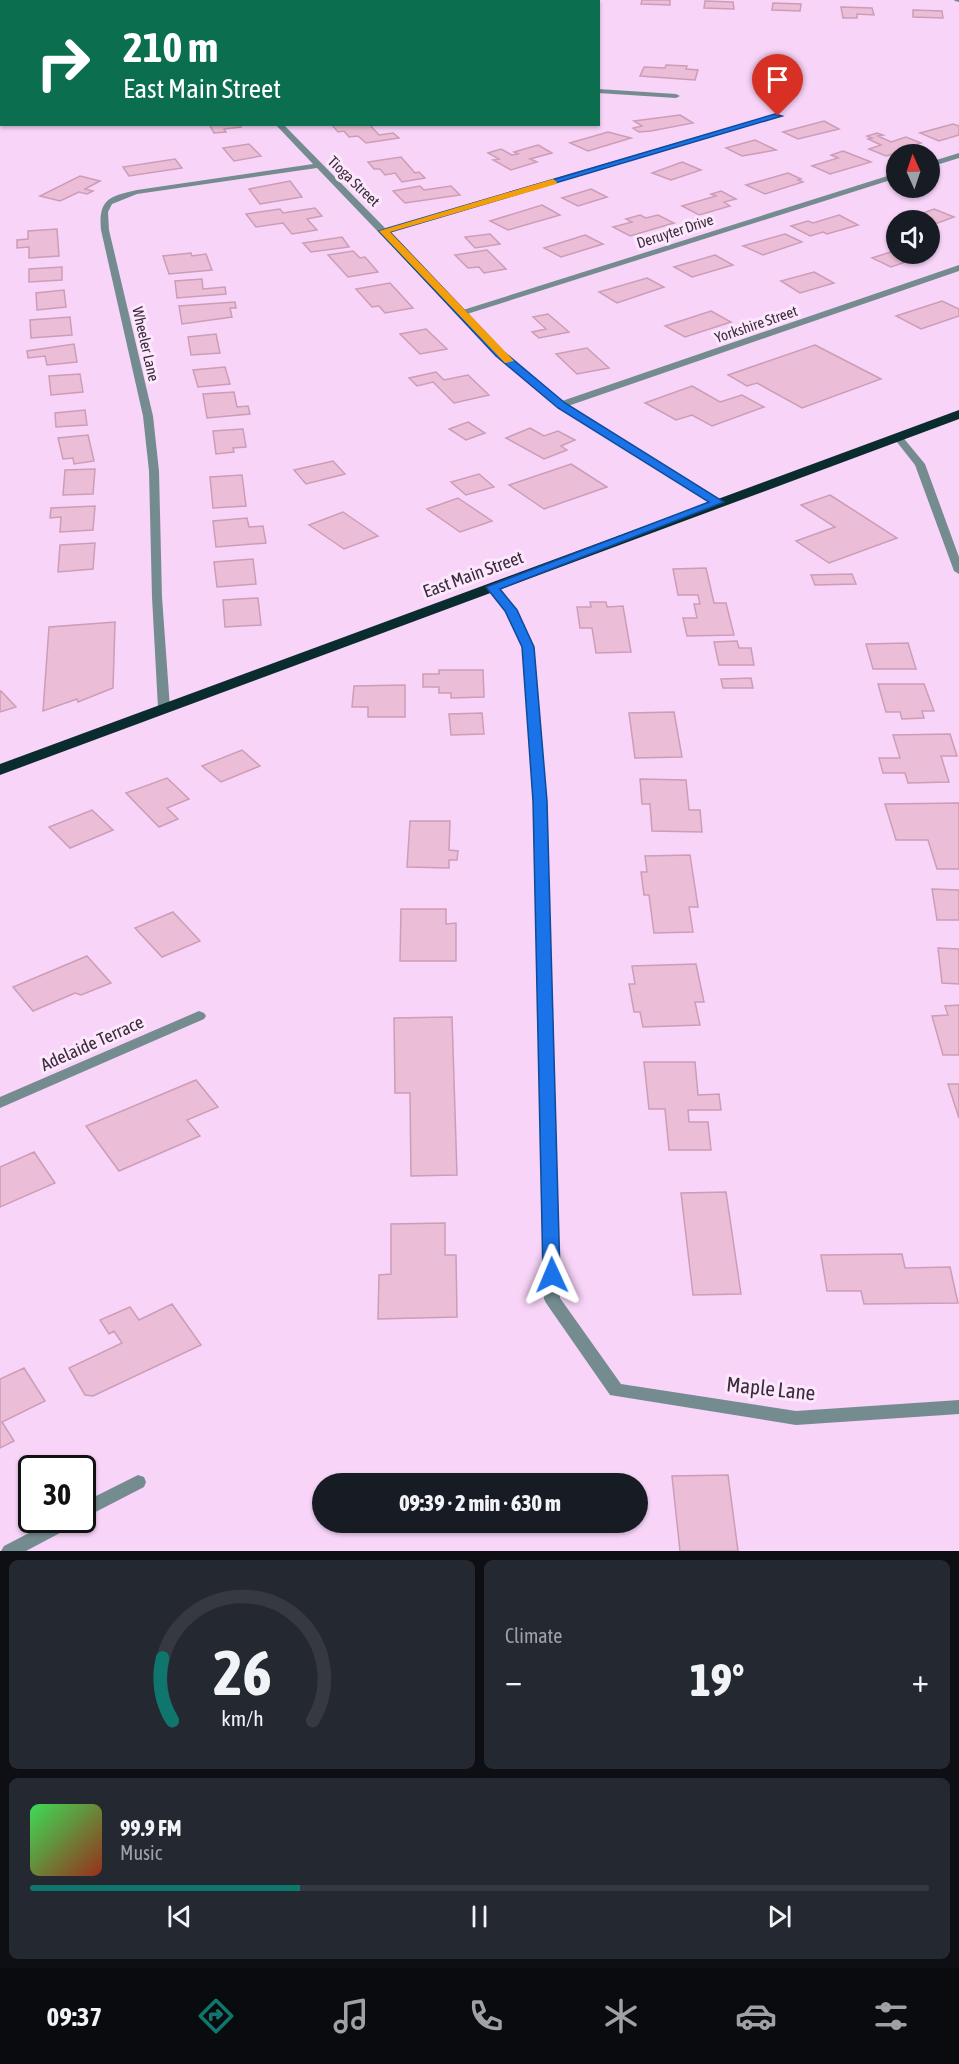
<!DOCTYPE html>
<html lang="en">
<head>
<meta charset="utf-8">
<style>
  :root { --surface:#171b24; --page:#242831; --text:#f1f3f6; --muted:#9ea1a6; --line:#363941; --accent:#0f766e }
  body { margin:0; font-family:"Asap Condensed",sans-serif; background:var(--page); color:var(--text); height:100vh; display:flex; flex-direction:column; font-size:22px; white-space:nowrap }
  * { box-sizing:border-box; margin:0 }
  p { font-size:20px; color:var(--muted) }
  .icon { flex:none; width:33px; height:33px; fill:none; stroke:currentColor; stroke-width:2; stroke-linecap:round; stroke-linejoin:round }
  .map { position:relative; height:1551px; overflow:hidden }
  .side { display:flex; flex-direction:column; gap:9px; padding:9px; background:#0d0f14; flex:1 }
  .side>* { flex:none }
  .banner { position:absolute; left:0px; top:0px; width:600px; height:126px; box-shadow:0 2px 4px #0004; background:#0b6e4f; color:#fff; overflow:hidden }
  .needle { width:39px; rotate:357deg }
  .buttons { position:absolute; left:886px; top:144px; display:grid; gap:12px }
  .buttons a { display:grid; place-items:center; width:54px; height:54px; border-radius:50%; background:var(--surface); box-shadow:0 2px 4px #0004; font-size:30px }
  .speed { position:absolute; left:18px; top:1455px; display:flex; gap:12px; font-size:30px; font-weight:700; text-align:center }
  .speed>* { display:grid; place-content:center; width:78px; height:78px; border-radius:50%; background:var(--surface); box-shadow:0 2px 4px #0004; line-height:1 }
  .speed .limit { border:3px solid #111; border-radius:9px; background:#fff; color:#111 }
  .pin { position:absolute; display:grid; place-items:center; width:51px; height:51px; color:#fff; margin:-62px -26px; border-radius:50% 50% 50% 0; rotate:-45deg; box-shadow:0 0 6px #0007 }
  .pin .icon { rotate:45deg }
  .me { position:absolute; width:66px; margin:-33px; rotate:359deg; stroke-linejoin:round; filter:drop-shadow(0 0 4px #0008) }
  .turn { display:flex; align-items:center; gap:21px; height:126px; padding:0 24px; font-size:27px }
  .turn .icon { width:78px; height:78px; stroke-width:2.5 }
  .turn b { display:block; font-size:42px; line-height:51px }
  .big { font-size:45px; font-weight:800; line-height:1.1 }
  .side .card { flex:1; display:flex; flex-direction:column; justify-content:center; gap:9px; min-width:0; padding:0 21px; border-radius:9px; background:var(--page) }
  .side .dial { align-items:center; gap:0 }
  .dial svg { height:156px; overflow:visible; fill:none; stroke:var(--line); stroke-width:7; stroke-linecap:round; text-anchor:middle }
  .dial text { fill:var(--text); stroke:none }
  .song { display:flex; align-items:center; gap:18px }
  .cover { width:72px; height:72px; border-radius:9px; background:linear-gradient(135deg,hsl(130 70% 55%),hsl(10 70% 35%)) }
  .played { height:6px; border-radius:3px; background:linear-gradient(90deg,var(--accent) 30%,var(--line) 30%) }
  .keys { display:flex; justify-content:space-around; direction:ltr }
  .heat { display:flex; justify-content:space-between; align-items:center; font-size:33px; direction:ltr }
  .side .tiles { flex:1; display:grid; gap:9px; grid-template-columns:1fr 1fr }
  .card:last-child { grid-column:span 2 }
  .trip { position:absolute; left:312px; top:1473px; width:336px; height:60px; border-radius:30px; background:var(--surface); box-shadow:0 2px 4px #0004; font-weight:800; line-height:60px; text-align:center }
  .tab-bar { display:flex; height:96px; justify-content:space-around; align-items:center; background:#090b0e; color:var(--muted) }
  .tab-bar .icon { width:42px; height:42px }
  .tab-bar .active { color:var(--accent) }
  .tab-bar b { font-size:27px; color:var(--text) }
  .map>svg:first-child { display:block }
  .building { fill:#ecbdd6; stroke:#cb9db6; stroke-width:1.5 }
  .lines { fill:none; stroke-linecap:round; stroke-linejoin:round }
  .street { fill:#748c8f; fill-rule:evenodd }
  .highway { fill:#0b2c2f; fill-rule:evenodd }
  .route { fill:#1a73e8; stroke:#114b97; stroke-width:1.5 }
  .slow { fill:#f59e0b }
  .labels { text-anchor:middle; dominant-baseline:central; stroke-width:6; stroke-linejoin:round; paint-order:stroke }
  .far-street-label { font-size:15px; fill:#3a2c3a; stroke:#fde7fd }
  .street-label { font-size:18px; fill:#3a2c3a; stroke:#fde7fd }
  .near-street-label { font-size:21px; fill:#3a2c3a; stroke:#fde7fd }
</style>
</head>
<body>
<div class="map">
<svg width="959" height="1551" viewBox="0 0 959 1551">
  <rect width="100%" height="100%" fill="#f8d4f9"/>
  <path class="building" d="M642,0H670V5L641,4Z
    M705,1L733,2L734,9L704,8Z
    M773,3L801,4L800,11L772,10Z
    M841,7L872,8L874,15L857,14V18H843Z
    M913,10L942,11L943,18L913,17Z
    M666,65L687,66L686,69L698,70L695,80L640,76L644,67L665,68Z
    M680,115L693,123L651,131L639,132L633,128L642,126L634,121Z
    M824,121L839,129L798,139L783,132Z
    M209,124H240L241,127L224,129L226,132L214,133Z
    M369,124L379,135L393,133L399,138L366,143L358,136L349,137L344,131L338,132L332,125Z
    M953,124L959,126V135L939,141L920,133Z
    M608,132L631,138L588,151L570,143Z
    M877,133L883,135L878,136L891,142L906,137L921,143L909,147L913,148L886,156L869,149L881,145L868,139L872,138L867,136Z
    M755,140L776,150L742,156L726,148Z
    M249,144L261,156L234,161L223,148Z
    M538,145L552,153L530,159L537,162L511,170L493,160L499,159L488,153L501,149L512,155L518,154L514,152Z
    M843,151L871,162L830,174L812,166L838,158L831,155Z
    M401,157L415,173L419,172L425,178L402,182L395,173L385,175L380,169H374L368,162Z
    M175,159L182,168L129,176L123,167Z
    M682,162L701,170L671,180L652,173Z
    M788,173L801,179L798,180L803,182L765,194L746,185Z
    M80,176L100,181L85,189L93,191L87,194L79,192L60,201L40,196Z
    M290,181L302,197L260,204L249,189Z
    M420,186L424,190L451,186L460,195L405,203L393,191Z
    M591,189L607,197L578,206L562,198Z
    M721,191L736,199L724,202L730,206L699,215L682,206L716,196L711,194Z
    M542,205L560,215L508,230L490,221Z
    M315,208L322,216L307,219L317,230L292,234L283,223L256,227L246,214L280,209L283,213Z
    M934,209L954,217L935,224L915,216Z
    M640,215L646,218L658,215L674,223L630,236L613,227L632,222L626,219Z
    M839,215L858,225L827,234L823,232L810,236L791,226L808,221L813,223Z
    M57,229L59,256L29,258V247L17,248V240L28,239V231Z
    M490,234L500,244L475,248L465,237Z
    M785,234L802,242L763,255L743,246Z
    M585,235L603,244L561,257L544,248Z
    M342,237L349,247L311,252L303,243Z
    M487,250L506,269L484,273L479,267L468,268L455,255Z
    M897,250V254L932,253L891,267L872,258Z
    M353,251L360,258L365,257L378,272L348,277L328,255Z
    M191,253L192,256L206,254L212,270L169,274L163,256Z
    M715,255L733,265L692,277L674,267Z
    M62,267V280L29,282V269Z
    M814,272L834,283L800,293L781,281Z
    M647,278L664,287L617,303L599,292Z
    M202,279L203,289L225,287L226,294L177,298L175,281Z
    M390,283L413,308L385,313L379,306L372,307L356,289Z
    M64,290L66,307L37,310L36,293Z
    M942,301L959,309V316L921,329L896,316Z
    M235,302L236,308H230L232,317L182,324L179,306Z
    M711,311L731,322L685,337L665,326Z
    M548,314L569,332L539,338L532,332L546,329L533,317Z
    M70,317L72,335L31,338L30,320Z
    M426,329L447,349L420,354L400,334Z
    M216,334L220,353L191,355L188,337Z
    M74,344L77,362L47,365L45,356L28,358L27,351Z
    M815,345L881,379L802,408L757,383L747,386L728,375Z
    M587,348L609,368L577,374L556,354Z
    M225,367L230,384L198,387L193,370Z
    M436,372L444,380L468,375L489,395L454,403L433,382L417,386L409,378Z
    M80,374L83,392L51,395L49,376Z
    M692,386L720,402L742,395L764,407L712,426L692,415L676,420L645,403Z
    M234,392L237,407L248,406L250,414L207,418L203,394Z
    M85,410L87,425L56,427L55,413Z
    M468,422L485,433L466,440L449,429Z
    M530,428L544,436L558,431L575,440L561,446L567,450L544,459L506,438Z
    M243,429L246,447L233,448L234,452L216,454L213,431Z
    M88,435L94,461L74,464L73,458L63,459L58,438Z
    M333,461L345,474L306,484L294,470Z
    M571,464L607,487L544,509L509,485Z
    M95,469L93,494L63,495L65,470Z
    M479,474L494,487L466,495L451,482Z
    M242,475L246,506L213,508L210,477Z
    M830,495L897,538L829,563L796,541L835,527L801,505Z
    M458,498L492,521L460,532L427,509Z
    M95,506L93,530L60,532L61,517L50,518L51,508Z
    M343,512L378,536L344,549L309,525Z
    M247,518L249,527L263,526L266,543L216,547L213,521Z
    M95,543L93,569L58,572L60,545Z
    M253,559L256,584L217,587L214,562Z
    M706,568L714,603H726L734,635L687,636L683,618H697L694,604H700L698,595H678L673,569Z
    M852,574L856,584L815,585L811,575Z
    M258,598L261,625L225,627L223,600Z
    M590,602H606L607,607L623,606L631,652L596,653L592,628H580L577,607H591Z
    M115,622L113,688L78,702L77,699L43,711L49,627Z
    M737,641L739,648H751L754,665H719L714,642Z
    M908,643L916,669H873L866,644Z
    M439,670H483L484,697L451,698V693H439V687H423V674H439Z
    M751,678L753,688H723L721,679Z
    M878,684H924L934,711H922L924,718L902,719L900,712H886Z
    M405,685V717H368V707H352L354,686Z
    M0,691H1L16,707L0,712Z
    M674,712L682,757L635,758L629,713Z
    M482,713L484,734L451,735L449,714Z
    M950,734L957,756H941L949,782L908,783L905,773H883L879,758H900L893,735Z
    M242,750L260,766L221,782L202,766Z
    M167,778L189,799L167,808L178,819L159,827L126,793Z
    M640,779L686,780L689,810H700L702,832L652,831L650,804H642Z
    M959,803V869H937L928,840H896L885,804Z
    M92,810L113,830L70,848L49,827Z
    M410,821H450L449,850L458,851L457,860H449V868L407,867Z
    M690,855L698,907H689L693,932L654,933L649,895H644L641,872H647L645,856Z
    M932,889L959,890V920H937Z
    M401,909H446V924L456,923V961H400Z
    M173,912L200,941L162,957L135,928Z
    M938,948L959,949V984L942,983Z
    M87,956L111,983L81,995L75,993L33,1011L13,987Z
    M696,964L704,1002H695L700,1025L643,1027L640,1012H634L629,984H635L632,966Z
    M959,1005V1055H943L932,1016L948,1015L945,1006Z
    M452,1017L457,1175L411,1176L410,1093H395L394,1018Z
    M644,1062H695L698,1095L719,1094L721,1110H688L689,1122H708L711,1150H669L665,1109H649Z
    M196,1080L218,1107L187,1120L200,1136L119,1171L86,1126Z
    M948,1084H959V1118Z
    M34,1152L55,1183L0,1207V1167Z
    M726,1192L741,1294L693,1295L681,1193Z
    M445,1223V1255H456L457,1317L378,1319L379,1275L391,1274V1224Z
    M902,1254L905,1268L950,1267L958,1303L864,1304L861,1291H827L821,1255Z
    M172,1304L201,1345L93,1396L85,1395L69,1368L122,1343L114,1331L109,1334L100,1320L130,1307L139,1320Z
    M24,1368L45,1401L2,1422L14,1441L0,1448V1379Z
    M728,1475L738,1551H680L672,1476Z"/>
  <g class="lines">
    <path class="street" d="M70,0H78L68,2Z
      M954,0H959V2L955,1Z
      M0,24H2L0,29Z
      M598,89L676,94L680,96L676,98L598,93Z
      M775,114L782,116L389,232L463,310L897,173V178L467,314L502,351L562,401L959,265V271L568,406L722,501V505L718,506L558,407L496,355L317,168L137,194L112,204L108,212L109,230L153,416L159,471L162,597L170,708L168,710H160L158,708L152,597L149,471L143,416L101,230C98,199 110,196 137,190L313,164L275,124H283L385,228Z
      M959,153V158L930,167V162Z
      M898,434L901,435L925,464L959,557V574L954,571L915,465L893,437Z
      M492,584L496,585L516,610L534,647L546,801L560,1298L621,1384L796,1411L959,1400V1414L796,1425L616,1396L610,1395L546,1303L544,1299L534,801L522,647L506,611L487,587Z
      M199,1011L204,1013L206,1016L204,1019L0,1108V1097Z
      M138,1475L144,1477L146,1482L144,1487L82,1519V1503Z
      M54,1520H78L75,1525L26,1551H1L4,1546Z"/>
    <path class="highway" d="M959,410V419L0,775V764Z"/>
  </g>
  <path class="route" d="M775,114L782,116L390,232L503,351L565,403L724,502L500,589L517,610L534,647L547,801L560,1275L558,1280L552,1282L545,1280L543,1275L533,801L522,647L505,611L486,587L709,502L558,408L496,356L379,231Z"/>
  <path class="slow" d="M553,179L557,182L556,184L390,232L514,361L505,363L379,231Z"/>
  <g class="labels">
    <g class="far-street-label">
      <text transform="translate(354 181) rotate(44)">Tioga Street</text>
      <text transform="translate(675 231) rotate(-18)">Deruyter Drive</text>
      <text transform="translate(756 324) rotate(-19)">Yorkshire Street</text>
      <text transform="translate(146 344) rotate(77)">Wheeler Lane</text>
    </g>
    <g class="street-label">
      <text transform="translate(473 574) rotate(-20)">East Main Street</text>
      <text transform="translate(92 1043) rotate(-24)">Adelaide Terrace</text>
    </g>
    <g class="near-street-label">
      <text transform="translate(771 1388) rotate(6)">Maple Lane</text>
    </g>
  </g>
</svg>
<div class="buttons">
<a><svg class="needle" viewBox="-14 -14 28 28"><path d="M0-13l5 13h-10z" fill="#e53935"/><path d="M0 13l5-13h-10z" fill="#9ea1a6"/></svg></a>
<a><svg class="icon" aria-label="sound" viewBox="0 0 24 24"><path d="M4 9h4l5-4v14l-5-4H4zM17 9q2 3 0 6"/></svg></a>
</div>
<div class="speed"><div class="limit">30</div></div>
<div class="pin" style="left:778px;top:116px;background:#d93025"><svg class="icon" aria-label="arrive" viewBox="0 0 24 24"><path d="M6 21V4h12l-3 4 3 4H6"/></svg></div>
<svg class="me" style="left:552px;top:1275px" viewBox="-20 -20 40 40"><path d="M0-17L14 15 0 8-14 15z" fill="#1a73e8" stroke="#fff" stroke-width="4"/></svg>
<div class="trip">09:39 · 2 min · 630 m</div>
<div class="banner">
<div class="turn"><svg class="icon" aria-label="right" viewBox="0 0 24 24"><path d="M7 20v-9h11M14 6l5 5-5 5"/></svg><div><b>210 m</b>East Main Street</div></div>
</div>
</div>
<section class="side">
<div class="tiles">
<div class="card dial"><svg viewBox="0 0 100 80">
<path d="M14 69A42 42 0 1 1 86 69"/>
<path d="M14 69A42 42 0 0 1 9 37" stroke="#0f766e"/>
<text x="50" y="56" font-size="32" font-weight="700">26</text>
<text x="50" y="72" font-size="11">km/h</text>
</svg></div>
<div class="card"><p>Climate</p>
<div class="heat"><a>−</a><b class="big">19°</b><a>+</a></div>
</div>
<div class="card">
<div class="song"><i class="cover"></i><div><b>99.9 FM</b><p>Music</p></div></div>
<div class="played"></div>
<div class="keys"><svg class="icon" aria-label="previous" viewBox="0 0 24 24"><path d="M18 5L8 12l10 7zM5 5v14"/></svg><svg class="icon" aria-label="pause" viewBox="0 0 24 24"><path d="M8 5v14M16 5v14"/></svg><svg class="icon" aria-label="next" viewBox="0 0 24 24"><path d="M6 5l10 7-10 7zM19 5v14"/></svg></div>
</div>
</div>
</section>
<nav class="tab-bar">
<b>09:37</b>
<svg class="icon active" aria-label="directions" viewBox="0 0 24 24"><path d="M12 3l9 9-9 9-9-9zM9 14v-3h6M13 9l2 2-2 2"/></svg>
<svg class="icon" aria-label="music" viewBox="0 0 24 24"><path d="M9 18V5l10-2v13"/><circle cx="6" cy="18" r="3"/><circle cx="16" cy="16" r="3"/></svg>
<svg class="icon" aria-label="phone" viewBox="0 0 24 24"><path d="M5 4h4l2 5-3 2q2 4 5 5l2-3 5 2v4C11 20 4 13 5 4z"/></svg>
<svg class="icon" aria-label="climate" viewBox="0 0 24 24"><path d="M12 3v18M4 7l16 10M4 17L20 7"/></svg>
<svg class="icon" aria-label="car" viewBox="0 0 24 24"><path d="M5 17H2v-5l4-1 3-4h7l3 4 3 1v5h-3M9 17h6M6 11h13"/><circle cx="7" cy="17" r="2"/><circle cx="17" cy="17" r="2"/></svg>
<svg class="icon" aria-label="filters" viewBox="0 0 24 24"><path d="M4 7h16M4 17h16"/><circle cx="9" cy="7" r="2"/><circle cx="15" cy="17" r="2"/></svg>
</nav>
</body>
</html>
